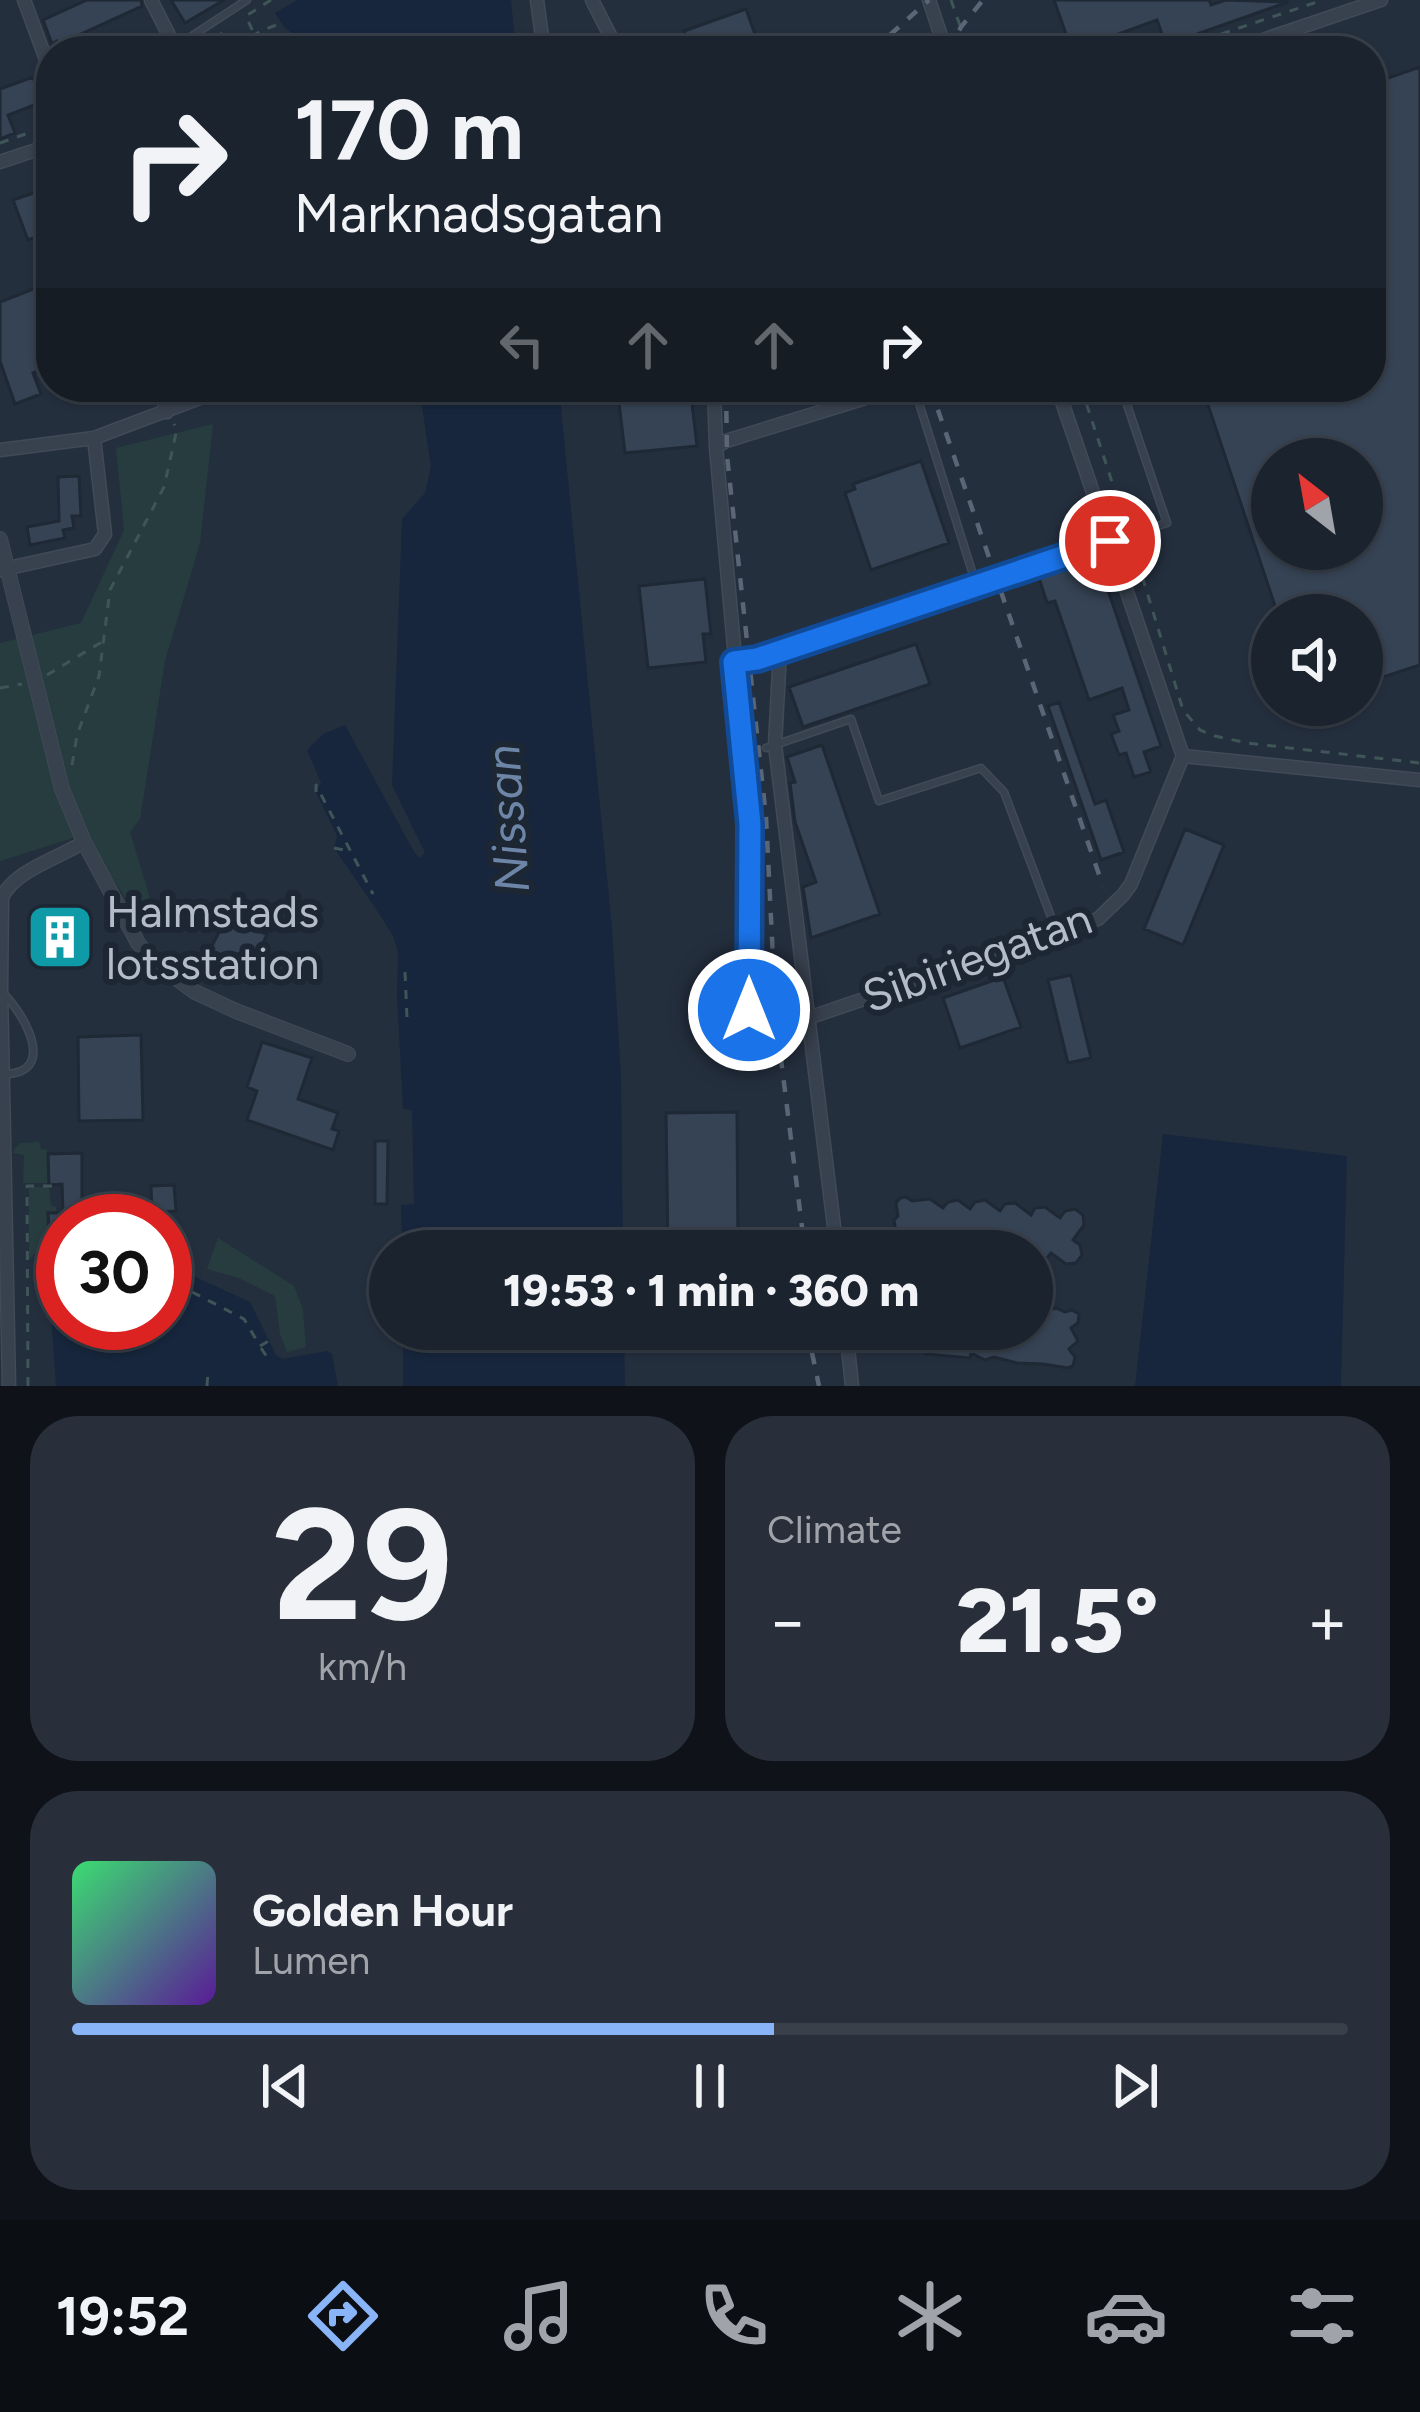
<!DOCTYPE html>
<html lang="en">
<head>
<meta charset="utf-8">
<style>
  :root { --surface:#1b232e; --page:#282f3a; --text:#f1f3f6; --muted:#a0a4aa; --line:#39404a; --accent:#8ab4f8 }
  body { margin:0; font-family:Figtree,sans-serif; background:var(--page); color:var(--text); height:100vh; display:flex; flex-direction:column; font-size:45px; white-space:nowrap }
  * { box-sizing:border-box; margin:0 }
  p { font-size:39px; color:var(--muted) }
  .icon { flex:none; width:66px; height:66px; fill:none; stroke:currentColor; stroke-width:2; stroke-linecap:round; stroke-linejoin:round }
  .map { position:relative; height:1386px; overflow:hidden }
  .details { display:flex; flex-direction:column; gap:30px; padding:30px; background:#0f1319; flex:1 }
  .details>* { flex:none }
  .banner { position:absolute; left:36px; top:36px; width:1350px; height:366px; border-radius:48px; box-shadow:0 3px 9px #0004,0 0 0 3px var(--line); background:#1b232e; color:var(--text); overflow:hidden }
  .needle { width:78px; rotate:329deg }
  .fabs { position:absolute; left:1251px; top:438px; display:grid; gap:24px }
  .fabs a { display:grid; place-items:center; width:132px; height:132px; border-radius:50%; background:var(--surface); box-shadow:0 3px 9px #0004,0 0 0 3px var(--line); font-size:60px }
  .speed { position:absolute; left:36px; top:1194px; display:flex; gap:24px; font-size:60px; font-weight:700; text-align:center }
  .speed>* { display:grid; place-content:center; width:156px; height:156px; border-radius:50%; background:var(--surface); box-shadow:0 3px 9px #0004,0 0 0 3px var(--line); line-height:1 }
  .speed .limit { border:18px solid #d22; background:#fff; color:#111 }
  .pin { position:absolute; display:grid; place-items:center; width:102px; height:102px; color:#fff; margin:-51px; border:6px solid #fff; border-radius:50%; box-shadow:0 3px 12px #0007 }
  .me { position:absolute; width:132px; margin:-66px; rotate:0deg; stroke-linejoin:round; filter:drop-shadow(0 0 9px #0008) }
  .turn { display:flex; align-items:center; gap:42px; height:252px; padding:0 60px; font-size:54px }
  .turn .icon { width:156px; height:156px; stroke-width:2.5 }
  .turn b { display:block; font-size:84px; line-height:102px }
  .lanes { display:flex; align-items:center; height:114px; padding:0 60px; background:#0003; justify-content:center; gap:60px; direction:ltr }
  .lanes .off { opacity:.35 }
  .big { font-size:90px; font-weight:800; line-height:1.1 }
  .details .card { flex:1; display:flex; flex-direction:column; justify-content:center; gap:18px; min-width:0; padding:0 42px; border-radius:48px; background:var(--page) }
  .details .dial { align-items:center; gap:0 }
  .dial b { font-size:156px; line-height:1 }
  .song { display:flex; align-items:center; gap:36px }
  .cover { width:144px; height:144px; border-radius:18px; background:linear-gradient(135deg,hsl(140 70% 55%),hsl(270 70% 35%)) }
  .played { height:12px; border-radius:6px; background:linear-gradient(90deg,var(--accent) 55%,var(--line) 55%) }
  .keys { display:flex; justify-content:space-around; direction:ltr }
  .heat { display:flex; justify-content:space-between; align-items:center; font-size:66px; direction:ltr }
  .details .tiles { flex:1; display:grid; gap:30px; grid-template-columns:1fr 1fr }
  .card:last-child { grid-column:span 2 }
  .trip { position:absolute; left:369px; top:1230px; width:684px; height:120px; border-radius:60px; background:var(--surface); box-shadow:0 3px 9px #0004,0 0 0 3px var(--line); font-weight:800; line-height:120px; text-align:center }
  .tab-bar { display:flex; height:192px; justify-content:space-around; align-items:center; background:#0b0e12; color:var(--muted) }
  .tab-bar .icon { width:84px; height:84px }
  .tab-bar .on { color:var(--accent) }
  .tab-bar b { font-size:54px; color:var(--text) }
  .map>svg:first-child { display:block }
  .green { fill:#263c3f }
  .water { fill:#17263c }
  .building { fill:#364354; stroke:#1f2835; stroke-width:3; fill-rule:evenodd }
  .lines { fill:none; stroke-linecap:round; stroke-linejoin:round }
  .service-casing { stroke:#414a57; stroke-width:9 }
  .minor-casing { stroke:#414a57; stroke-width:15 }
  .tertiary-casing { stroke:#414a57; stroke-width:16 }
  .path { stroke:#3f5557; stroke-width:3; stroke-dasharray:9 9; stroke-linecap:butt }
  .service { stroke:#38414e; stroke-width:6 }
  .minor { stroke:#38414e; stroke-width:12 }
  .tertiary { stroke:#38414e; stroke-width:14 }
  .rail { stroke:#5a6575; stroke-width:4.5; stroke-dasharray:12 12; stroke-linecap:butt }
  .route-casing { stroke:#114b97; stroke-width:30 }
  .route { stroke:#1a73e8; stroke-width:21 }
  .labels { text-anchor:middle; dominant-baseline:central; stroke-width:12; stroke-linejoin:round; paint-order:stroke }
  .poi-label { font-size:45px; fill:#b4bcc9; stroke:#1d2633; text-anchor:start }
  .street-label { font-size:45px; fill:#b4bcc9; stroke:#1d2633 }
  .water-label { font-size:48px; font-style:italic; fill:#6d86a8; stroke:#1d2633 }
</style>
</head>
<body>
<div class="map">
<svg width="1420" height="1386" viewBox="0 0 1420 1386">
  <rect width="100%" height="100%" fill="#242f3e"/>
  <path class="green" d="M213,424L200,543L165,661L140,819L130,832L155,915L151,930L142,926L86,834L0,861V643L81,623L124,530L116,448Z
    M39,1142L41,1149L47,1150L48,1183H23L24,1155L13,1153L14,1149L21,1143Z
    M29,1187H49L51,1205L56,1207V1211H46L47,1226H63V1231L44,1242L29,1260Z
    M218,1238L294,1286L303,1309L306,1347L287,1352L280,1334L275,1296L239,1278L207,1269Z"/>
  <path class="water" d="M297,0H511L516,51H340L335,42C305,36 291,42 275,13Z
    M414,387H559L612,928L621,1076L623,1251H402L401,1205L414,1204L412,1110L403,1109L397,996L398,952L393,936L378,912L334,848L337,836L316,792L321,783L307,750L323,734L345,725L413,850L419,858L425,853L392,785L402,519L425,493L431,467L420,393Z
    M1163,1134L1347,1156L1341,1386H1135Z
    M165,1263L250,1302L276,1355L282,1359L327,1351L332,1354L338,1386H56L51,1317C60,1302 55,1281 63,1265V1323H165Z
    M403,1329H624L625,1386H403Z"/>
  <path class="building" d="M87,0H141L142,6L59,44L57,41L52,44L43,20Z
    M171,0H224L185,23Z
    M1054,0H1209L1211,5L1226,0L1288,2L1166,45L1157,20L1072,51Z
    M746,9L761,51H691L684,31Z
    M1420,67V665L1362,684V615H1278L1202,387H1371V84ZM1272,459H1362V549H1272Z
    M33,77L42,102L8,115L15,133L0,139V89Z
    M51,187V259H49L41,235L28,240L13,200Z
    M51,282V367L33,373L41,394L15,404L0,361V302Z
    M617,387H690L697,446L625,453Z
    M921,461L949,543L871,570L845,493L855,489L853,484Z
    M79,476L81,516H72L74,528L63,530L65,538L30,545L27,527L59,521L58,477Z
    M1097,558L1161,746L1144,752L1151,772L1134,777L1126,753L1119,755L1111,734L1119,731L1113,715L1129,710L1122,688L1089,700L1055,601L1047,603L1039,578Z
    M705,579L711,634H703L706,662L648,668L639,586Z
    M916,644L930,684L803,727L789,687Z
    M1059,702L1095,804L1106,800L1124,852L1101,860L1048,706Z
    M822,745L880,914L811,938L803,887L816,882L795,822L790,783L795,782L787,757Z
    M1185,829L1224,845L1183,945L1144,929Z
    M228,915L267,935L245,977L206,957Z
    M53,918L74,923L67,955L45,950Z
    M1071,975L1091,1058L1068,1063L1048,980Z
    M1003,977L1021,1027L960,1048L943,998Z
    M141,1035L143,1120L79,1121L78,1037Z
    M262,1042L312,1058L298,1099L338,1113L332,1129L339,1131L333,1150L247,1120L257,1091L247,1087Z
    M737,1112L738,1251H668L666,1113Z
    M375,1141H388L387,1204H375Z
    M82,1153V1221H63V1225H49L48,1213H63L62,1184L49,1185L48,1154Z
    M174,1185L176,1211L152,1213L151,1186Z
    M906,1197L912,1201L930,1199L943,1208L948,1202L958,1200L970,1209L975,1202L985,1200L1000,1211L1005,1204L1015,1203L1031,1215L1035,1208L1045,1207L1060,1218L1065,1211L1075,1209L1083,1215L1084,1225L1073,1240L1080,1245L1082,1255L1076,1263L1066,1264L1051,1253L1046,1259L1036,1261L1032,1258V1251H970L963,1246L959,1251H946L936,1244L931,1251H916L909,1245L898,1247L893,1243L892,1237L896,1232L894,1220L898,1216L896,1203L900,1198Z
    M1039,1306L1048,1310L1056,1308L1065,1312L1072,1310L1079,1314L1078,1323L1071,1328L1078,1341L1069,1349L1075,1357L1073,1366L1068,1368L1043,1364L1017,1363L994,1357L985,1360L971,1353L970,1358L926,1354L927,1342L877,1337V1329H1032V1308Z
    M668,1329H739V1346L669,1347Z"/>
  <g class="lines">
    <defs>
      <path id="service" d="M175,47L247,0
        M914,387L976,584
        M738,661L757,659L996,577L1167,523L1121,387
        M766,748L851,719L879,801L981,768L1004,792L1056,930
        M5,995C26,1017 56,1072 6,1074"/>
      <path id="minor" d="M24,0L51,73
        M151,0L177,51
        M537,0L544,51
        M592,0L618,51
        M929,0L946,51
        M1230,51L1381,0
        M0,162L51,145
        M159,387L167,412
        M714,387L716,447L750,824L749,1010L768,1019L808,1018L1098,919L1123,895L1131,884L1183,756
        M1057,387L1183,756
        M716,447L726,441L901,387
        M0,450L94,438L229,387
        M0,570L95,549L105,534L94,438
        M780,651L775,745L837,1251
        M1183,756L1420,780
        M846,1329L852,1386
        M9,1386L1,990L2,898C13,871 59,858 84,842"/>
      <path id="tertiary" d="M0,539L62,789L84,842L138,943L152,960L195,992L236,1011L348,1054"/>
    </defs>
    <use href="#service" class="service-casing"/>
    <use href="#minor" class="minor-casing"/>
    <use href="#tertiary" class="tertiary-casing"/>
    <path class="path" d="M271,0L246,16L254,34L273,51
      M951,0L969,51
      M220,33L242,46
      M241,51C247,34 265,30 281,23
      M1170,51L1323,0
      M0,143L51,125
      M1081,387L1127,528
      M1132,543L1183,710L1200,730L1215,736L1247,743L1420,763
      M47,675L105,640
      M0,688L22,684
      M72,765L77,735L99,676L110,590L164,487L177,429L174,424
      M316,792V785L373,894
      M334,848L349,851
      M405,972L407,1018
      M165,1279L168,1281
      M192,1292L244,1319L260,1346L274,1338
      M170,1310L184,1263
      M55,1311L63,1312
      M261,1348L269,1360
      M28,1386L27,1186H61
      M207,1386L208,1371"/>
    <use href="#service" class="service"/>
    <use href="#minor" class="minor"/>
    <use href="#tertiary" class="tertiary"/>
    <path class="rail" d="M872,51L929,0
      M947,51L961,27L983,0
      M726,387L727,456L766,817L776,1019L805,1251
      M930,387L1103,886
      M807,1329L819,1386"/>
  </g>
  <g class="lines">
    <defs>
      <path id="route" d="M749,1010L750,824L734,662L757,659L1110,541"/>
    </defs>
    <use href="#route" class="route-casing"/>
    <use href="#route" class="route"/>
  </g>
  <defs>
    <symbol id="building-square" viewBox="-11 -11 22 22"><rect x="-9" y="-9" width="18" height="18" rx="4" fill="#0f9aa8" stroke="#1d2633"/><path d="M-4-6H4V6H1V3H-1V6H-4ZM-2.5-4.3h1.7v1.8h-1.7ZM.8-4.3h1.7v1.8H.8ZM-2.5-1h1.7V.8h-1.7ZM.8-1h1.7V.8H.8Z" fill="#fff"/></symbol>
  </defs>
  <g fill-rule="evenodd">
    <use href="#building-square" x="22" y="899" width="76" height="76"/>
  </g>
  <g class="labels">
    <g class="poi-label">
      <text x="106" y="911">Halmstads<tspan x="106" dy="52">lotsstation</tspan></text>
    </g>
    <g class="street-label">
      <text transform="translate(977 957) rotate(-20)">Sibiriegatan</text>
    </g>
    <g class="water-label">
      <text transform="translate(507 819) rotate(-94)">Nissan</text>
    </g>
  </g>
</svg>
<div class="fabs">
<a><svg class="needle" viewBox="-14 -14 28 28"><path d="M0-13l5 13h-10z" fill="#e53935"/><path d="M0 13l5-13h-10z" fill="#a0a4aa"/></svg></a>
<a><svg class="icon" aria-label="sound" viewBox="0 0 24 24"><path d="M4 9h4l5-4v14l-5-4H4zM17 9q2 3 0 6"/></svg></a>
</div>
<div class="speed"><div class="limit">30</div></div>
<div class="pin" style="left:1110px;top:541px;background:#d93025"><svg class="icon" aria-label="arrive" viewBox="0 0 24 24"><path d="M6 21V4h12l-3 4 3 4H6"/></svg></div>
<svg class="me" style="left:749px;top:1010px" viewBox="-20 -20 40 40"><circle r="17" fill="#1a73e8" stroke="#fff" stroke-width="3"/><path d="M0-11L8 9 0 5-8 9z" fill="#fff"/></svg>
<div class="trip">19:53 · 1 min · 360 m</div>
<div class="banner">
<div class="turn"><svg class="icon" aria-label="right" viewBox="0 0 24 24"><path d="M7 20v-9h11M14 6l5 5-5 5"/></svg><div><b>170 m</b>Marknadsgatan</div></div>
<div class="lanes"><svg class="icon off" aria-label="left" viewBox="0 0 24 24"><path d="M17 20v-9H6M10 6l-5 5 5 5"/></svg><svg class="icon off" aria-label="ahead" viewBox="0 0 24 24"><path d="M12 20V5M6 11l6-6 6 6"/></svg><svg class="icon off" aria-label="ahead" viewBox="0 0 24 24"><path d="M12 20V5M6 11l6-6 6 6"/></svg><svg class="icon" aria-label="right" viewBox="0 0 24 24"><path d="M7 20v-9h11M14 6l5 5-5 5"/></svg></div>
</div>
</div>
<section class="details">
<div class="tiles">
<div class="card dial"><b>29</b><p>km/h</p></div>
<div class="card"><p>Climate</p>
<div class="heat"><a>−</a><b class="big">21.5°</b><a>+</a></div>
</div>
<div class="card">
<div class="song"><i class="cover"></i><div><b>Golden Hour</b><p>Lumen</p></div></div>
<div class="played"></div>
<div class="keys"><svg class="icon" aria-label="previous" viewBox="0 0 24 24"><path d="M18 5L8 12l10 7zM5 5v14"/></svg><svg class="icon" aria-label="pause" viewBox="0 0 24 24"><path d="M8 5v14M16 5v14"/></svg><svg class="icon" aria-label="next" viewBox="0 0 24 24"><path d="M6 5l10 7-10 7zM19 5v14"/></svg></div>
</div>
</div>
</section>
<nav class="tab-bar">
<b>19:52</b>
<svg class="icon on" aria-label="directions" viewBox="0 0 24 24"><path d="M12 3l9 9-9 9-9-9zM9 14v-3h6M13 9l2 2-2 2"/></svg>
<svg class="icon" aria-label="music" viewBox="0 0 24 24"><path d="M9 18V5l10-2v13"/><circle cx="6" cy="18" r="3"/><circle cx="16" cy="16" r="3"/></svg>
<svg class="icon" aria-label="phone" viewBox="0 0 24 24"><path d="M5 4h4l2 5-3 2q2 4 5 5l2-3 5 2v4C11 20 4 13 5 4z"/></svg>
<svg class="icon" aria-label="climate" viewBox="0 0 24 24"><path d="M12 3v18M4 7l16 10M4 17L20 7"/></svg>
<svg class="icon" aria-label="car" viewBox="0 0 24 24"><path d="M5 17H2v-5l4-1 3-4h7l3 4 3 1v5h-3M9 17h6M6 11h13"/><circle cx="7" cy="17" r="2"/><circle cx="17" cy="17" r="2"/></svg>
<svg class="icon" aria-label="filters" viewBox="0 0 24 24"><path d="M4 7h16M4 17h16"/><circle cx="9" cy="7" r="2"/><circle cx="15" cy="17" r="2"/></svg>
</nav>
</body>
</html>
